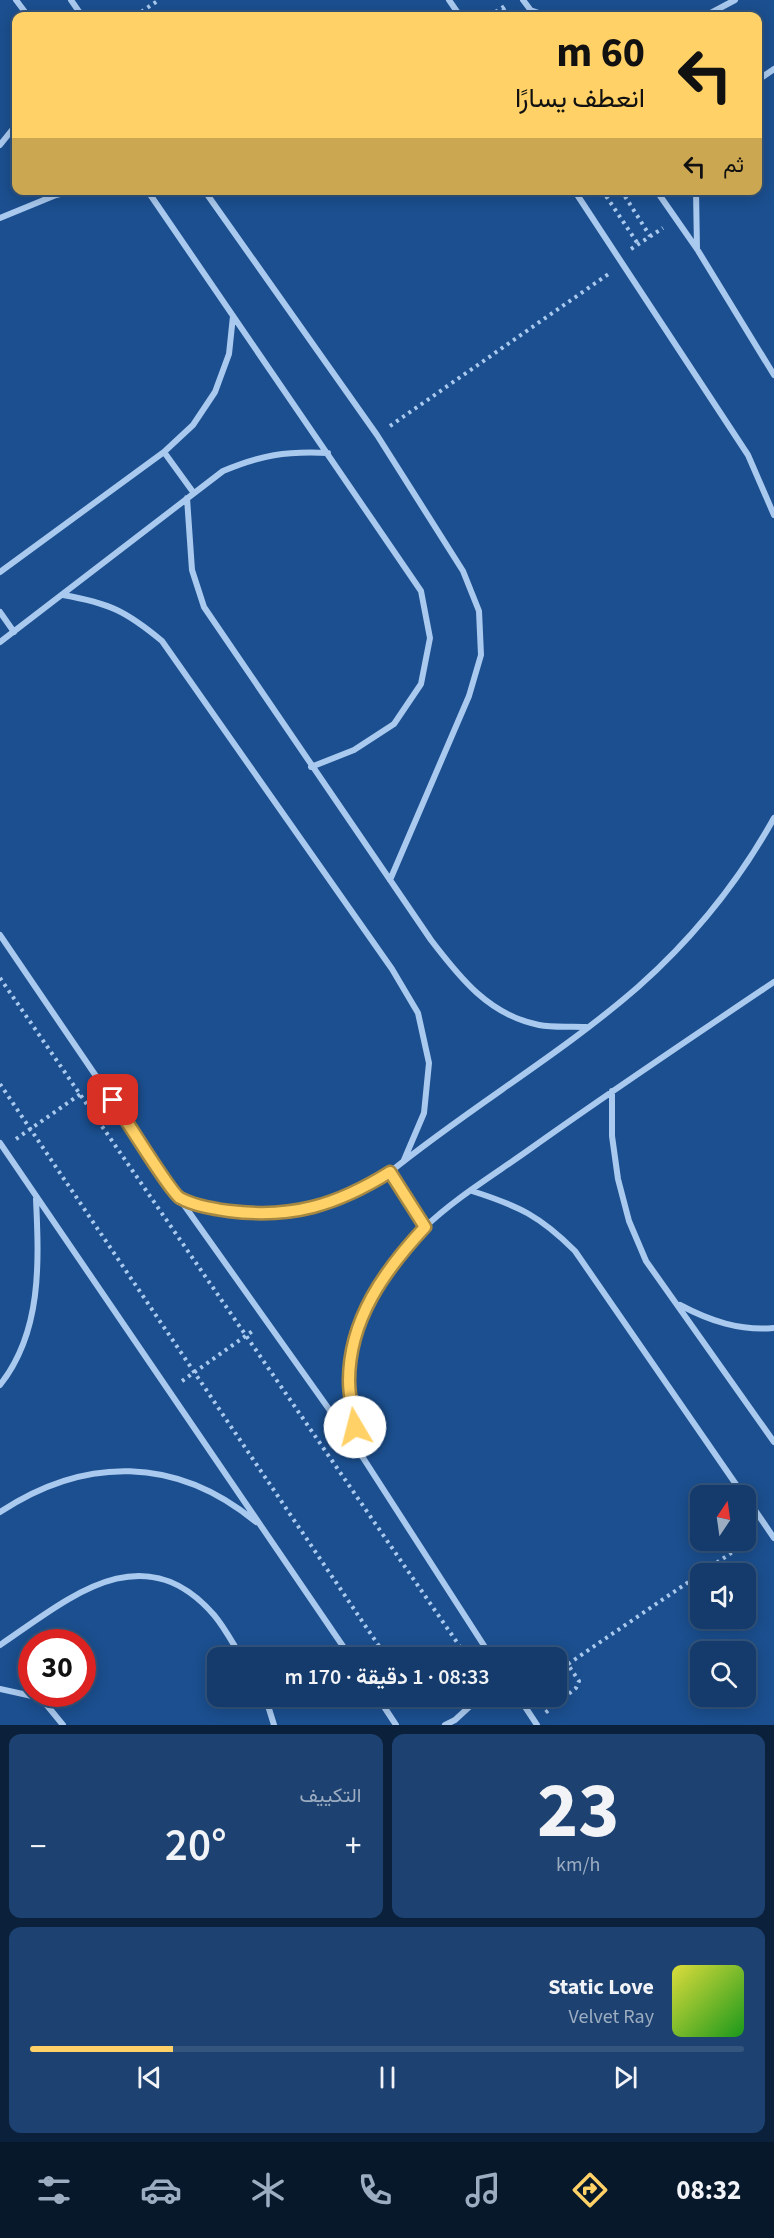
<!DOCTYPE html>
<html lang="ar">
<head>
<meta charset="utf-8">
<style>
  :root { --surface:#143b6b; --page:#1d4271; --text:#f1f3f6; --muted:#9dadc1; --line:#33557e; --accent:#ffd166 }
  body { margin:0; font-family:"Source Sans 3",Vazirmatn,sans-serif; background:var(--page); color:var(--text); direction:rtl; height:100vh; display:flex; flex-direction:column; font-size:22px; white-space:nowrap }
  * { box-sizing:border-box; margin:0 }
  p { font-size:20px; color:var(--muted) }
  .icon { flex:none; width:33px; height:33px; fill:none; stroke:currentColor; stroke-width:2; stroke-linecap:round; stroke-linejoin:round }
  .map { position:relative; height:1725px; overflow:hidden; direction:ltr }
  .details { display:flex; flex-direction:column; gap:9px; padding:9px; background:#0b203b; flex:1 }
  .details>* { flex:none }
  .hud { position:absolute; left:12px; top:12px; width:750px; height:183px; border-radius:12px; box-shadow:0 3px 15px #0003,0 0 0 2px var(--line); direction:rtl; background:#ffd166; color:#111; overflow:hidden }
  .needle { width:39px; rotate:13deg }
  .buttons { position:absolute; left:690px; top:1485px; display:grid; gap:12px }
  .buttons a { display:grid; place-items:center; width:66px; height:66px; border-radius:12px; background:var(--surface); box-shadow:0 3px 15px #0003,0 0 0 2px var(--line); font-size:30px }
  .speed { position:absolute; left:18px; top:1629px; display:flex; gap:12px; font-size:30px; font-weight:700; text-align:center }
  .speed>* { display:grid; place-content:center; width:78px; height:78px; border-radius:50%; background:var(--surface); box-shadow:0 3px 15px #0003,0 0 0 2px var(--line); line-height:1 }
  .speed .limit { border:9px solid #d22; background:#fff; color:#111 }
  .pin { position:absolute; display:grid; place-items:center; width:51px; height:51px; color:#fff; margin:-26px; border-radius:12px; box-shadow:0 3px 9px #0006 }
  .me { position:absolute; width:66px; margin:-33px; rotate:352deg; stroke-linejoin:round; filter:drop-shadow(0 0 4px #0008) }
  .turn { display:flex; align-items:center; gap:21px; height:126px; padding:0 18px; font-size:27px }
  .turn .icon { width:78px; height:78px; stroke-width:2.5 }
  .turn b { display:block; font-size:42px; line-height:51px }
  .then { display:flex; align-items:center; height:57px; padding:0 18px; background:#0003; gap:12px; font-size:22px }
  .big { font-size:45px; font-weight:600; line-height:1.1 }
  .details .card { flex:1; display:flex; flex-direction:column; justify-content:center; gap:9px; min-width:0; padding:0 21px; border-radius:12px; background:var(--page) }
  .details .dial { align-items:center; gap:0 }
  .dial b { font-size:78px; line-height:1 }
  .song { display:flex; align-items:center; gap:18px }
  .cover { width:72px; height:72px; border-radius:9px; background:linear-gradient(135deg,hsl(60 70% 55%),hsl(120 70% 35%)) }
  .played { height:6px; border-radius:3px; background:linear-gradient(90deg,var(--accent) 20%,var(--line) 20%) }
  .keys { display:flex; justify-content:space-around; direction:ltr }
  .heat { display:flex; justify-content:space-between; align-items:center; font-size:33px; direction:ltr }
  .details .tiles { flex:1; display:grid; gap:9px; grid-template-columns:1fr 1fr }
  .card:last-child { grid-column:span 2 }
  .trip { position:absolute; left:207px; top:1647px; width:360px; height:60px; border-radius:12px; background:var(--surface); box-shadow:0 3px 15px #0003,0 0 0 2px var(--line); font-weight:600; line-height:60px; text-align:center; direction:rtl }
  .dock { display:flex; height:96px; justify-content:space-around; align-items:center; background:#08182b; color:var(--muted) }
  .dock .icon { width:42px; height:42px }
  .dock .selected { color:var(--accent) }
  .dock b { font-size:27px; color:var(--text) }
  .map>svg:first-child { display:block }
  .lines { fill:none; stroke-linecap:round; stroke-linejoin:round }
  .path { stroke:#a9c9ee; stroke-width:4; stroke-dasharray:3 4.5; stroke-linecap:butt }
  .minor { stroke:#a9c9ee; stroke-width:6 }
  .route-casing { stroke:#a68842; stroke-width:15 }
  .route { stroke:#ffd166; stroke-width:10 }
</style>
</head>
<body>
<div class="map">
<svg width="774" height="1725" viewBox="0 0 774 1725">
  <rect width="100%" height="100%" fill="#1b4f8f"/>
  <g class="lines">
    <path class="path" d="M503,8L508,16
      M135,16L159,0
      M489,16L508,4
      M602,190L638,244
      M621,190L650,236
      M631,249L663,228
      M390,426L610,273
      M0,978L465,1654L464,1658
      M0,1084L387,1658
      M16,1139L82,1093
      M182,1381L254,1330
      M530,1658L549,1647L558,1650L579,1681L576,1688L545,1713
      M568,1664L756,1536"/>
    <path class="minor" d="M16,0L28,16
      M71,0L82,16
      M449,0L460,16
      M523,0L535,16
      M530,10L548,16
      M705,16L735,0
      M758,80L774,69
      M0,145L16,125
      M147,190L421,591L430,638L421,684L394,724L354,750L311,767
      M204,190L377,435L463,571L479,611L481,655L469,696L390,880
      M574,190L748,455L774,515
      M656,190L697,249L774,375
      M696,190L697,249
      M0,218L56,195L77,190
      M164,452L193,492
      M187,498L192,570L204,607L431,940C460,978 489,1015 539,1025C554,1028 571,1026 586,1027
      M0,572L164,452L193,425L215,392L229,354L233,316
      M63,595C109,603 126,611 162,641L392,969L418,1013L429,1063L424,1113L404,1160
      M0,612L14,632
      M0,642L223,471C261,455 286,451 328,453
      M0,935L179,1198L358,1450L492,1658
      M612,1091V1136L618,1179L629,1221L646,1261L774,1442
      M0,1143L351,1658
      M390,1172L425,1227
      M472,1191C519,1206 540,1216 575,1251L744,1496
      M179,1198C263,1224 315,1218 390,1172C470,1107 560,1055 638,987C692,939 739,881 774,818
      M680,1305C710,1321 740,1331 774,1328
      M0,1385C42,1332 39,1263 36,1199
      M358,1447C353,1410 344,1370 354,1334C366,1294 395,1256 424,1228C455,1198 495,1174 530,1149C610,1092 692,1037 774,982
      M746,1497L774,1538
      M0,1512C85,1456 176,1456 256,1522
      M0,1645C67,1600 142,1532 214,1615C225,1628 233,1644 242,1658
      M0,1689L41,1698L63,1725
      M265,1696L274,1725
      M377,1696L396,1725
      M518,1696L537,1725
      M445,1725L455,1720L481,1696"/>
  </g>
  <g class="lines">
    <defs>
      <path id="route" d="M113,1100C123,1115 171,1193 180,1198C194,1206 215,1209 229,1211C292,1219 337,1205 390,1172L425,1227C385,1270 349,1319 349,1381C349,1396 353,1412 355,1427"/>
    </defs>
    <use href="#route" class="route-casing"/>
    <use href="#route" class="route"/>
  </g>
</svg>
<div class="buttons">
<a><svg class="needle" viewBox="-14 -14 28 28"><path d="M0-13l5 13h-10z" fill="#e53935"/><path d="M0 13l5-13h-10z" fill="#9dadc1"/></svg></a>
<a><svg class="icon" aria-label="sound" viewBox="0 0 24 24"><path d="M4 9h4l5-4v14l-5-4H4zM17 9q2 3 0 6"/></svg></a>
<a><svg class="icon" aria-label="search" viewBox="0 0 24 24"><circle cx="10" cy="10" r="6"/><path d="M15 15l6 6"/></svg></a>
</div>
<div class="speed"><div class="limit">30</div></div>
<div class="pin" style="left:113px;top:1100px;background:#d93025"><svg class="icon" aria-label="arrive" viewBox="0 0 24 24"><path d="M6 21V4h12l-3 4 3 4H6"/></svg></div>
<svg class="me" style="left:355px;top:1427px" viewBox="-20 -20 40 40"><circle r="19" fill="#fff"/><path d="M0-13L10 11 0 6-10 11z" fill="#ffd166"/></svg>
<div class="trip">08:33 · 1 دقيقة · 170 m</div>
<div class="hud">
<div class="turn"><svg class="icon" aria-label="left" viewBox="0 0 24 24"><path d="M17 20v-9H6M10 6l-5 5 5 5"/></svg><div><b>60 m</b>انعطف يسارًا</div></div>
<div class="then">ثم<svg class="icon" aria-label="left" viewBox="0 0 24 24"><path d="M17 20v-9H6M10 6l-5 5 5 5"/></svg></div>
</div>
</div>
<section class="details">
<div class="tiles">
<div class="card dial"><b>23</b><p>km/h</p></div>
<div class="card"><p>التكييف</p>
<div class="heat"><a>−</a><b class="big">20°</b><a>+</a></div>
</div>
<div class="card">
<div class="song"><i class="cover"></i><div><b>Static Love</b><p>Velvet Ray</p></div></div>
<div class="played"></div>
<div class="keys"><svg class="icon" aria-label="previous" viewBox="0 0 24 24"><path d="M18 5L8 12l10 7zM5 5v14"/></svg><svg class="icon" aria-label="pause" viewBox="0 0 24 24"><path d="M8 5v14M16 5v14"/></svg><svg class="icon" aria-label="next" viewBox="0 0 24 24"><path d="M6 5l10 7-10 7zM19 5v14"/></svg></div>
</div>
</div>
</section>
<nav class="dock">
<b>08:32</b>
<svg class="icon selected" aria-label="directions" viewBox="0 0 24 24"><path d="M12 3l9 9-9 9-9-9zM9 14v-3h6M13 9l2 2-2 2"/></svg>
<svg class="icon" aria-label="music" viewBox="0 0 24 24"><path d="M9 18V5l10-2v13"/><circle cx="6" cy="18" r="3"/><circle cx="16" cy="16" r="3"/></svg>
<svg class="icon" aria-label="phone" viewBox="0 0 24 24"><path d="M5 4h4l2 5-3 2q2 4 5 5l2-3 5 2v4C11 20 4 13 5 4z"/></svg>
<svg class="icon" aria-label="climate" viewBox="0 0 24 24"><path d="M12 3v18M4 7l16 10M4 17L20 7"/></svg>
<svg class="icon" aria-label="car" viewBox="0 0 24 24"><path d="M5 17H2v-5l4-1 3-4h7l3 4 3 1v5h-3M9 17h6M6 11h13"/><circle cx="7" cy="17" r="2"/><circle cx="17" cy="17" r="2"/></svg>
<svg class="icon" aria-label="filters" viewBox="0 0 24 24"><path d="M4 7h16M4 17h16"/><circle cx="9" cy="7" r="2"/><circle cx="15" cy="17" r="2"/></svg>
</nav>
</body>
</html>
